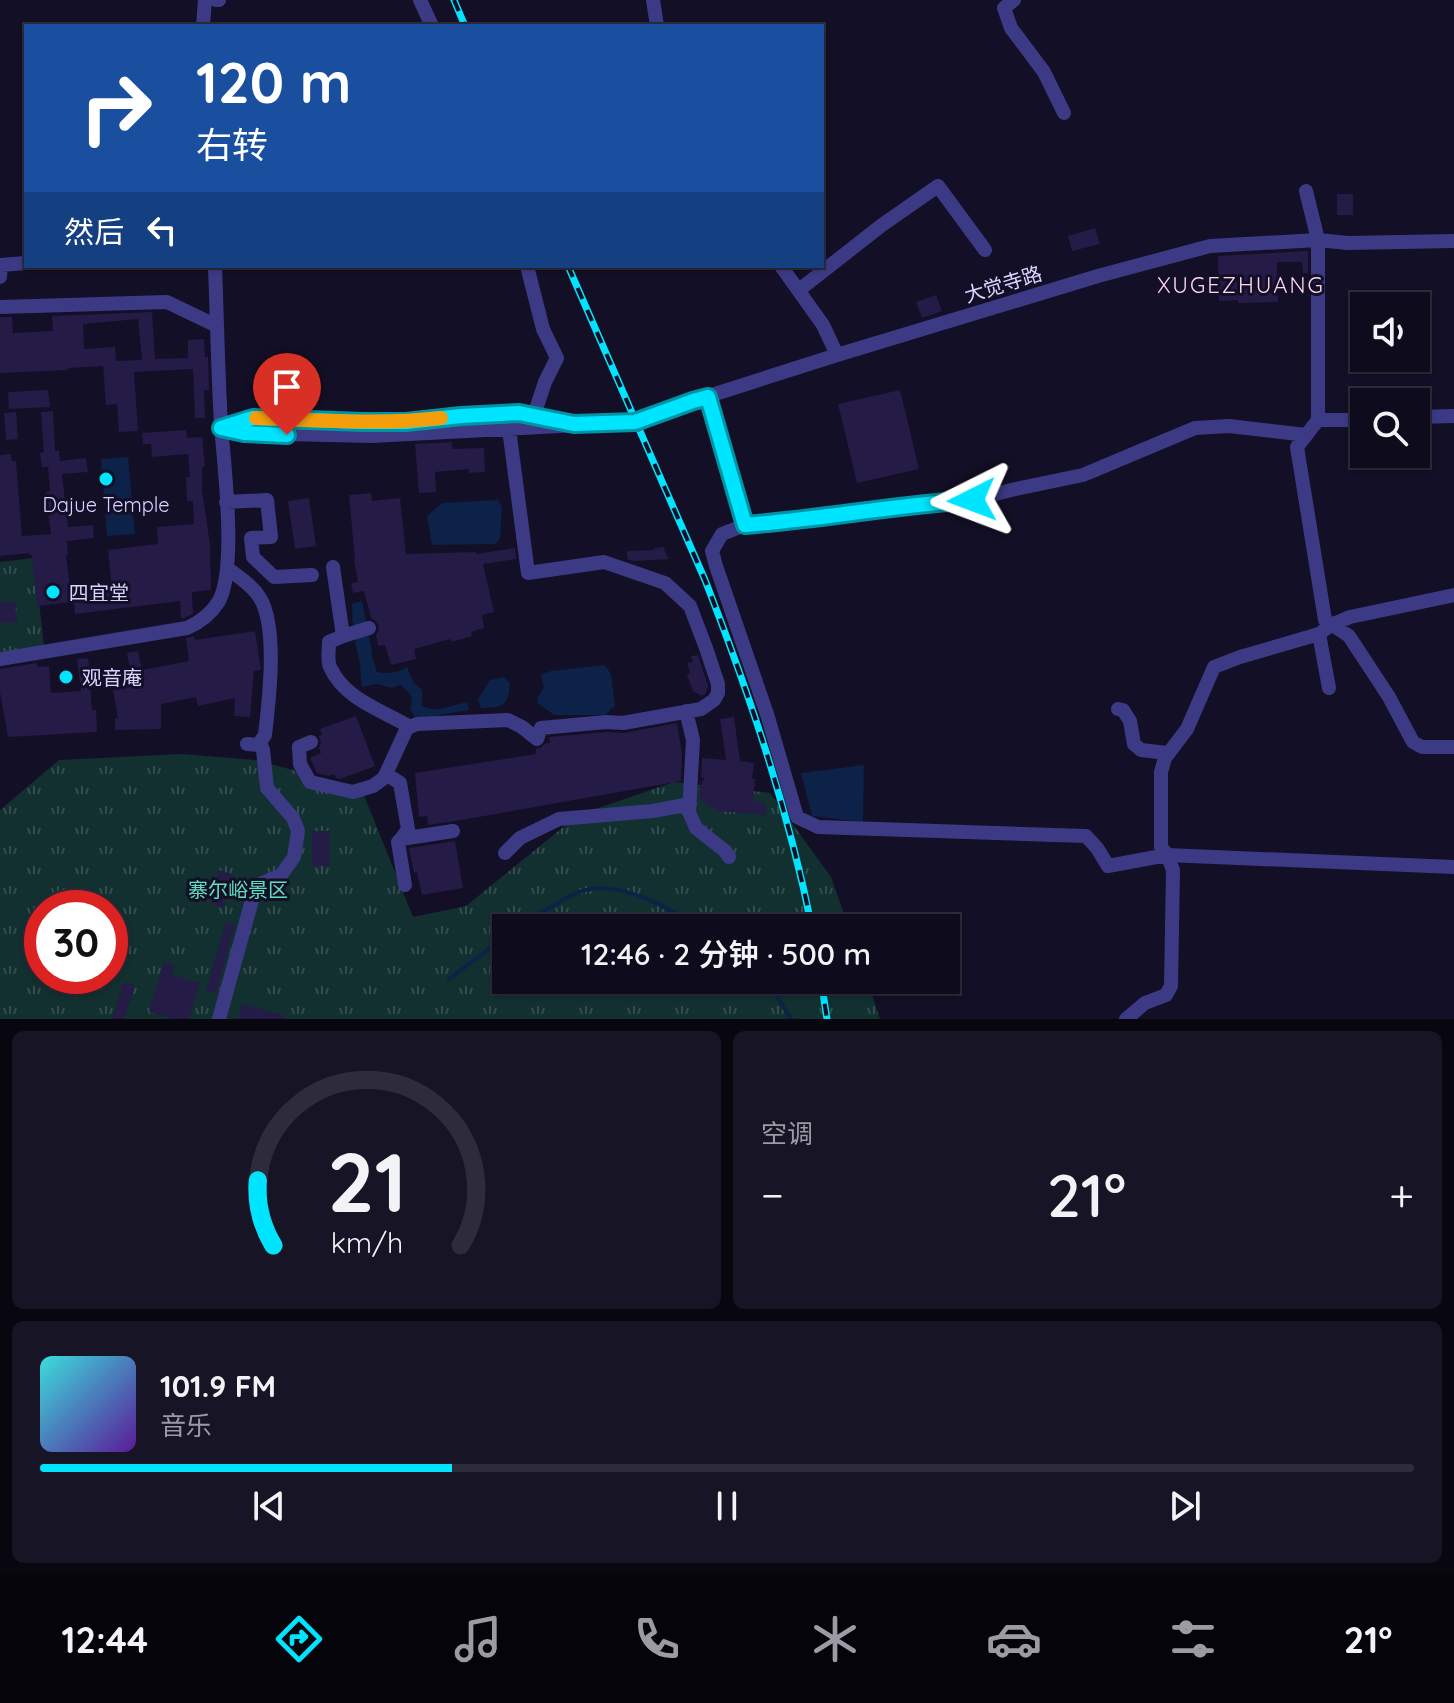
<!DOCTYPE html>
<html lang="zh">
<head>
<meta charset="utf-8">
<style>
  :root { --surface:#0e0b1c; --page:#171425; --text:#f1f3f6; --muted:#9b9ba3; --line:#2e2b3b; --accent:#00e5ff }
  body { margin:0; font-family:Quicksand,"Noto Sans SC",sans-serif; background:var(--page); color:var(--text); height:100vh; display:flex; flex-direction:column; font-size:30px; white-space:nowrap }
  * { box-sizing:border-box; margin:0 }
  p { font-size:26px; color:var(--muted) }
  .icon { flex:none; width:44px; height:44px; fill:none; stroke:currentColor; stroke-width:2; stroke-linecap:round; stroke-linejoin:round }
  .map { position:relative; height:1019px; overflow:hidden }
  .drawer { display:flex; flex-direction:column; gap:12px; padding:12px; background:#08060f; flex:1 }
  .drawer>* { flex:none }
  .hud { position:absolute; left:24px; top:24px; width:800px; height:244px; border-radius:0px; box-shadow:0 2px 6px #0004,0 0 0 2px var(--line); background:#1a4fa0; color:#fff; overflow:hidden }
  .tools { position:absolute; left:1350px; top:292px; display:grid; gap:16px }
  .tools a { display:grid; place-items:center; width:80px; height:80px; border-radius:0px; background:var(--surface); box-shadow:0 2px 6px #0004,0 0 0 2px var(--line); font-size:40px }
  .speed { position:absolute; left:24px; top:890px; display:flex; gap:16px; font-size:40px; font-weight:700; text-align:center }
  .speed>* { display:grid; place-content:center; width:104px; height:104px; border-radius:50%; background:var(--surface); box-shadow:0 2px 6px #0004,0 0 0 2px var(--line); line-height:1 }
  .speed .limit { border:12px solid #d22; background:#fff; color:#111 }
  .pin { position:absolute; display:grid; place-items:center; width:68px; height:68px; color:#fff; margin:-82px -34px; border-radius:50% 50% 50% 0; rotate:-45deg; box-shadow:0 0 8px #0007 }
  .pin .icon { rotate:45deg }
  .me { position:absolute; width:88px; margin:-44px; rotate:267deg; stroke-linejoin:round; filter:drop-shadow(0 0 6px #0008) }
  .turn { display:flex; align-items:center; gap:28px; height:168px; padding:0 40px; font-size:36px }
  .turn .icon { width:104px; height:104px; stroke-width:2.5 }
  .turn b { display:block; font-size:56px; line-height:68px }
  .then { display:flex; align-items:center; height:76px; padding:0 40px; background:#0003; gap:16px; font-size:30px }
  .big { font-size:60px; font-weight:600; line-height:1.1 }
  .drawer .widget { flex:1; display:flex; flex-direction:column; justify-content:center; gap:12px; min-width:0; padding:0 28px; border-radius:12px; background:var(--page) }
  .drawer .dial { align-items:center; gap:0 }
  .dial svg { height:208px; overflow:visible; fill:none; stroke:var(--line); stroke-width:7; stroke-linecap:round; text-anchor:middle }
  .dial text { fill:var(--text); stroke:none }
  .song { display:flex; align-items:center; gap:24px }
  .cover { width:96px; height:96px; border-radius:12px; background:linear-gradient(135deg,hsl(180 70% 55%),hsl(270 70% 35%)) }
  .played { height:8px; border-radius:4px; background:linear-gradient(90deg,var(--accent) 30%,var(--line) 30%) }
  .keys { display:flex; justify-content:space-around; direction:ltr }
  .heat { display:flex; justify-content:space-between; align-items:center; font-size:44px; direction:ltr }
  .drawer .tiles { flex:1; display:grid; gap:12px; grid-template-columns:1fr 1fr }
  .widget:last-child { grid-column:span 2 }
  .trip { position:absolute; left:492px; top:914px; width:468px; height:80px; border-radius:0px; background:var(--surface); box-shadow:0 2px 6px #0004,0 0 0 2px var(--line); font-weight:600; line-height:80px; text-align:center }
  .menu { display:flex; height:128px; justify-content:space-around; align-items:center; background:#06040b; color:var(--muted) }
  .menu .icon { width:56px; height:56px }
  .menu .active { color:var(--accent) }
  .menu b { font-size:36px; color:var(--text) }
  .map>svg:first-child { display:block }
  .park { fill:url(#park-tufts); fill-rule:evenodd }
  .water { fill:#0c2248 }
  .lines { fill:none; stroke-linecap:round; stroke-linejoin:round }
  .stream { stroke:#0c2248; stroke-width:4 }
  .building { fill:#241b47; fill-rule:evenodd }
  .minor { stroke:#3d3a85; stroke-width:14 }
  .rail-casing { stroke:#00e5ff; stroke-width:7 }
  .rail { stroke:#130f26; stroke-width:4; stroke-dasharray:12; stroke-linecap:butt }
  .route-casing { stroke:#0095a6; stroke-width:20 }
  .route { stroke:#00e5ff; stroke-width:14 }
  .slow { stroke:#f59e0b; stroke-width:14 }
  .poi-dot { fill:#00e5ff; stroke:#130f26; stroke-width:3 }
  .labels { text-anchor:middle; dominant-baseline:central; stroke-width:6; stroke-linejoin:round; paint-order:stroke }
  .street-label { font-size:20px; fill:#d9d4ff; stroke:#130f26 }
  .poi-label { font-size:20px; fill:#d9d4ff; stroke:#130f26; text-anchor:start }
  .park-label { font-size:20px; fill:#5fe0c0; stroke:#130f26 }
  .neighbourhood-label { font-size:22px; letter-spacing:2px; fill:#ffd6f0; stroke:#130f26 }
</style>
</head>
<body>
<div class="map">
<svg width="1454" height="1019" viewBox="0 0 1454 1019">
  <defs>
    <pattern id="park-tufts" width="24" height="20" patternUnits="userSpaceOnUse" patternTransform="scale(2)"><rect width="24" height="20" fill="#12302f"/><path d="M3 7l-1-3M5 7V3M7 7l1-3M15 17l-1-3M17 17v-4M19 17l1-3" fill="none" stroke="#344d4e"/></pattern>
  </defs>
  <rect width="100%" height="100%" fill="#130f26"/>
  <path class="park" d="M34,558L44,646L0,652V562Z
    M182,754L255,760L361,788L413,917L466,906L578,815L674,782L770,793L831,877L849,928H506V980H867L880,1019H0V810L59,760ZM42,908H110V976H42Z"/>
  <path class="water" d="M128,457L135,534L107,536L101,459Z
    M498,500L502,507L500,539L495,544L432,545L427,516L442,503Z
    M362,601L372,652V657L377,672C390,674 396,673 407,667L414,683L422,690V706C438,714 451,705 467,702L469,710L439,715L437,717H415L410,709C415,698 409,691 400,685L392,688L377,684L362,687C360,677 361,668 359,659C354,641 352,623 352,604Z
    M605,665L611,674L615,706L605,715H554L537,703L538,697L544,687L541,675L551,671Z
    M504,677L510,683C509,706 502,708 481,708L478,699L490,680Z
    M864,765L863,822L812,816L801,773Z"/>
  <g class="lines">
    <path class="stream" d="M517,928C537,916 556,902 577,893C615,876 669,908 700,928
      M449,979L506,936
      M767,980L791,1019"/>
  </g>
  <path class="building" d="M1337,194H1353V215H1337Z
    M1095,228L1100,244L1072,251L1068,236Z
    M1308,251V273H1303L1302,262H1277L1278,302L1238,303V300L1219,301L1218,256Z
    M936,295L942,311L922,318L916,302Z
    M152,312L155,359L188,358V340L204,339L205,357H208L209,390H204L205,418H195L193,369L134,372L138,431L119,432L117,404L106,405L103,366L68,368V370L0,373V317H12L13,333L53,331L52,316ZM138,319L142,360L116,361L115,347L84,349L83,324Z
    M48,390L50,407L9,409L8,392Z
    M900,390L919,469L857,483L838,404Z
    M53,411L55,451H59L60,461L86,458L88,472L62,474L68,527L93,525L94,538L67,541L68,555H66L72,602L37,606L32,555H29V553L0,556V455L11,454L12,461H16L22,536L51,534L46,492L50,491L48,467H42L40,453L44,452L41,412Z
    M16,412L18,439L6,440L4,413Z
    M186,430L187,438L202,437L205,467H202V490L210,545L211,590L192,592L193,614L184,618L181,619L180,601L75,614L73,592L112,589L108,550L158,544L157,527L194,524L193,501H187L186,477H190L188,454L152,457L151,444H143L142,433Z
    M452,442V449L484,448L485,472L469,473V469L435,472L436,492L419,493L415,444Z
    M371,493L372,501L400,498L406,554L476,552V554L515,548L516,559L483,564L494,612L482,615L484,628L471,632L472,636L452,642L450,639L414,649L416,659L391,665L385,645L378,646L376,635L378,631L379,626L376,621L371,618L364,591L353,593L351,583L358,582L354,561L355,560L349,495Z
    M309,498L316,546L295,549L288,501Z
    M664,547L665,552L669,559L633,561L627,559V551L655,550L654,548Z
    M15,602L17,622L0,623V603Z
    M255,631L261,670L254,671L250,717L234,716L235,698L198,706L196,697L161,704V729L115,730V718H118L113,690L133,686L127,653L138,651L142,670L189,661L186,638L194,636L195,640Z
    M698,655L708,686L706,693L702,696L693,691L687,675L690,673L687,663L693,662L691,656Z
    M88,658L92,686H90L92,710H96L97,732L8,737L0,692V669L37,663V667L49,666L51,693L81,691L77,659Z
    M356,716L375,766L340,779L336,778L334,774L329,776L317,773L310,758L321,753L319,748L321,742L319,736L322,735L320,729Z
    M734,717L740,761L754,763L752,779H755L753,801L765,802L766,815L718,811L700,800V786L705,777L701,778L702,758L726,760L720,719Z
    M677,723L682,754L681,781L456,821L428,825L427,816L419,817L415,773L536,754V749L540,748L546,743H550L549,737L606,732L624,733Z
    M312,831H329V866H312Z
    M455,841L463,888L422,895L417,872L414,873L409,848Z
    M219,870L232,874L224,907L211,904Z
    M226,922L235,924L216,993L206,991Z
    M164,962L175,965L172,975L200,983L189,1019H173L149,1012Z
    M124,982L135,985L124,1019H112Z
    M242,1004L285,1016L284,1019H238Z"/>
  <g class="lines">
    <path class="minor" d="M216,0H219
      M420,0L432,26
      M653,0L657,26
      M1014,0L1004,8L1011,28L1044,72L1064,113
      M203,26L205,0
      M1306,191L1318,240V420L1297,447L1325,620L1349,636L1389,697L1413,742L1422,747H1454
      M527,266L543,329L557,358L545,382L534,415
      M781,266L823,325L837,355
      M0,277L1,265L26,263
      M799,290L882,225L938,186L985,250
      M0,307L167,302L217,326
      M708,397L745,525
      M1416,417L1454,416
      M1318,420H1364
      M221,428L244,433L371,436L635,422L693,401L837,355L1098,276L1210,246L1318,240L1348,243L1454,241
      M221,428L253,418L363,422H406L461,416L519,413L558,421
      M1306,435L1229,426L1195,428L1083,475L1011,490L972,500L931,503L801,520L745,525L722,534L712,551L716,566L767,714L797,817L818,827L1086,836L1097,848L1108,866L1167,855L1161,847V772L1165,758L1187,729L1214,667L1240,657L1319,634L1331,625L1350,617L1454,595
      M226,502L267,500L271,537L251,538L253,557L274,577L312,575
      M333,567L343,636L369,628
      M228,569C239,577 253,586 260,598C278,628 269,700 265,735L258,745L247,744
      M1319,634L1329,688
      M343,636L329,642C329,650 327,660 330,667C345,700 382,710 410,727
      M0,659L187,628C201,622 211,614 219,601C237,567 224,465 221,425C218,372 217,319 215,266
      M1118,709L1123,710L1130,721L1134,744L1141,750L1167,753
      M686,711L693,740L689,812L696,828L725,851L729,857
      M311,742L299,747L300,764L310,782L353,792L373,786L384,778L407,728L417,724L508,720L522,727L537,739L541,728L606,722L623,723L701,709L714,700L718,693V684L706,648L690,606L665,583L604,562L528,573L509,429
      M386,774L400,783L408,829L401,839L453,831
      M401,839L398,842L405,885
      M505,853L520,838L559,819L653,811L690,804
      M219,1019L256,886L281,875L294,857L298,831L293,818L267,788L263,750L260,742
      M1126,1019L1145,1003L1166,995L1171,986L1173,870L1167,855L1454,867"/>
    <defs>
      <path id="rail" d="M454,0L465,26
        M568,266L705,580C749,693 788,808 812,928
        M821,980L827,1019"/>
    </defs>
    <use href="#rail" class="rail-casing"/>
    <use href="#rail" class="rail"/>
  </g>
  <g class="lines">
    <defs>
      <path id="route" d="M287,435L244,433L221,428L253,418L363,422H406L461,416L519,413L574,424L635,422L693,401L708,397L745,525C821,519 896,505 972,500"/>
    </defs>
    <use href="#route" class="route-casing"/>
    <use href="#route" class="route"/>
    <path class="slow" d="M256,418C318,420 379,425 441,418"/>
  </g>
  <g class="poi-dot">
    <circle cx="106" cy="479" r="8"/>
    <circle cx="53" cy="592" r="8"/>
    <circle cx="66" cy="677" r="8"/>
  </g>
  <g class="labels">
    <g class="street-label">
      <text transform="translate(1003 284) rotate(-17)">大觉寺路</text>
    </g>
    <g class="poi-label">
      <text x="106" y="504" text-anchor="middle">Dajue Temple</text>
      <text x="69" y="592">四宜堂</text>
      <text x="82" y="677">观音庵</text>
    </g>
    <g class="park-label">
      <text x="238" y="889">寨尔峪景区</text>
    </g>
    <g class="neighbourhood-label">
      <text x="1241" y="285">XUGEZHUANG</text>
    </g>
  </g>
</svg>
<div class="tools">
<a><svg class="icon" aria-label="sound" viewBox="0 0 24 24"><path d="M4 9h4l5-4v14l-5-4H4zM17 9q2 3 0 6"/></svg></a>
<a><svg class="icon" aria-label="search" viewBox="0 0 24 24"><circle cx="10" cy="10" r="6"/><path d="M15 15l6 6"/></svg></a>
</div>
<div class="speed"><div class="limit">30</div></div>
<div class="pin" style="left:287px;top:435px;background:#d93025"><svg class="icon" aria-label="arrive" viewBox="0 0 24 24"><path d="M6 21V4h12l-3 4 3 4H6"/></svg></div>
<svg class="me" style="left:972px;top:500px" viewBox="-20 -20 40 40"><path d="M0-17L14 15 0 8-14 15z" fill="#00e5ff" stroke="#fff" stroke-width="4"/></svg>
<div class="trip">12:46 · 2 分钟 · 500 m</div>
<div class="hud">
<div class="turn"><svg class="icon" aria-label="right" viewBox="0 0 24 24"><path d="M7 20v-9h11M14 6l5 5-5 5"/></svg><div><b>120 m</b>右转</div></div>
<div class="then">然后<svg class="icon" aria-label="left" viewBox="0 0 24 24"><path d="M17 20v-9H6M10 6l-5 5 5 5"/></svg></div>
</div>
</div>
<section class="drawer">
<div class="tiles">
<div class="widget dial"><svg viewBox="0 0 100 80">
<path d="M14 69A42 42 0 1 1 86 69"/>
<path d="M14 69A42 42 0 0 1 8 44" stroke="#00e5ff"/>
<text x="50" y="56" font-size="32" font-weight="700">21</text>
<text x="50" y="72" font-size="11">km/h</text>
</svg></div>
<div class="widget"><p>空调</p>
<div class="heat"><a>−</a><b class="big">21°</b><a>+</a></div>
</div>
<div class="widget">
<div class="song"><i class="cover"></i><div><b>101.9 FM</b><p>音乐</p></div></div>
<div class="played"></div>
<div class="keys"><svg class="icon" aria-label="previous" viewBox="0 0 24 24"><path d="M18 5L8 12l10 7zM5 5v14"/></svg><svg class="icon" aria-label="pause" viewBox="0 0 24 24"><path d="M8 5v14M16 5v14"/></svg><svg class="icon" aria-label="next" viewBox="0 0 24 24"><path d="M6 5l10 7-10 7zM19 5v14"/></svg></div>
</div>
</div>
</section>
<nav class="menu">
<b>12:44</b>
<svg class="icon active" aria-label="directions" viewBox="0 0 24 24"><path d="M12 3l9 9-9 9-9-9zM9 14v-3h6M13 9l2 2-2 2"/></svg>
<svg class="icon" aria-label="music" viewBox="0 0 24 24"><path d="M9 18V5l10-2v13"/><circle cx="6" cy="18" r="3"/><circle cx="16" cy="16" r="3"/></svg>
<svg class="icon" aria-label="phone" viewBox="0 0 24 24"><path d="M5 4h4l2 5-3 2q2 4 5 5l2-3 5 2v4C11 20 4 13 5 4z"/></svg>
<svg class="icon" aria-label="climate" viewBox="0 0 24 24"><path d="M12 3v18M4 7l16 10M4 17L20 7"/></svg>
<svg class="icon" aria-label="car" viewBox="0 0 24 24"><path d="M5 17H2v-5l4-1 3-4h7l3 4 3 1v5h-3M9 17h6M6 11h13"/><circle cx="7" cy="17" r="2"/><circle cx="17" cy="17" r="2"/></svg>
<svg class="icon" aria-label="filters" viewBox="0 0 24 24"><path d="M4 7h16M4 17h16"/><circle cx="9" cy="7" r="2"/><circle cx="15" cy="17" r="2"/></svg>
<b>21°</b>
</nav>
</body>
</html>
